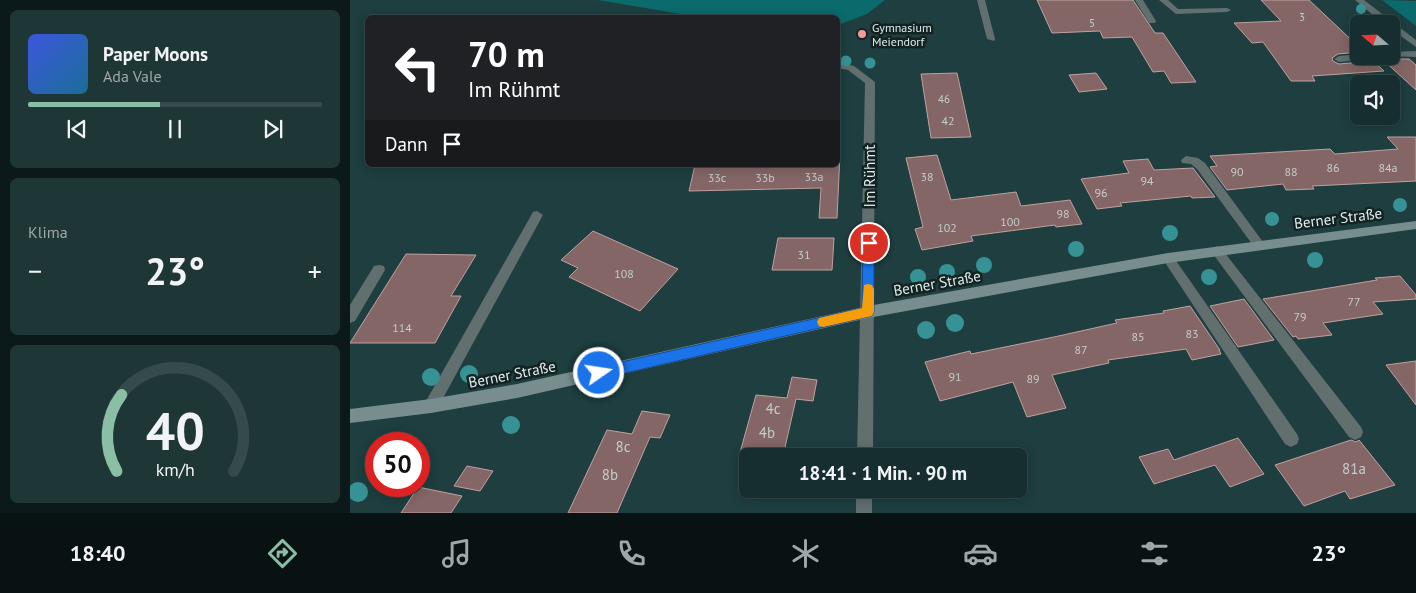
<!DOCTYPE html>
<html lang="de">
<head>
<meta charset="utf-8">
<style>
  :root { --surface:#162e2f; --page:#1f3637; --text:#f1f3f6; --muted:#9ea8aa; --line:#354a4b; --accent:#8abfa5 }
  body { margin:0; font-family:"PT Sans",sans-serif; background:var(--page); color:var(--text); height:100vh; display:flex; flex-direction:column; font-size:19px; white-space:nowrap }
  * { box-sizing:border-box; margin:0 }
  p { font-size:16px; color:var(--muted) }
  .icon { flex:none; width:28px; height:28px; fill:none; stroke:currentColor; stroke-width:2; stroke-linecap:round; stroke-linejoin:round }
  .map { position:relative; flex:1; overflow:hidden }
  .details { display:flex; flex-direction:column; gap:10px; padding:10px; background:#0c191a; width:350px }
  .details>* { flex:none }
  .top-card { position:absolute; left:15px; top:15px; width:475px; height:152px; border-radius:8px; box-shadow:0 2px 12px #0003,0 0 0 1px var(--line); background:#202124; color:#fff; overflow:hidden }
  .needle { width:32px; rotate:289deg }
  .buttons { position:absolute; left:1000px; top:15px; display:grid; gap:10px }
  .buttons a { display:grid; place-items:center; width:50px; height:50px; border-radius:8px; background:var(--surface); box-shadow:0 2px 12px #0003,0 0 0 1px var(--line); font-size:25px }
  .speed { position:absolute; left:15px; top:432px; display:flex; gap:10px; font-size:25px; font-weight:700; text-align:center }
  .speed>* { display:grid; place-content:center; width:65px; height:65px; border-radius:50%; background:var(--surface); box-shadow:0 2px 12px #0003,0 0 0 1px var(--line); line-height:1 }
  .speed .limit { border:8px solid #d22; background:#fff; color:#111 }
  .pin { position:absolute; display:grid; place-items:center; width:42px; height:42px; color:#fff; margin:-21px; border:2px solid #fff; border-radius:50%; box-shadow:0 1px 5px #0007 }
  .me { position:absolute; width:55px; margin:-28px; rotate:77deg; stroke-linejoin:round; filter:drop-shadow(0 0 4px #0008) }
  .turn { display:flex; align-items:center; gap:18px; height:105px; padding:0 20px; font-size:22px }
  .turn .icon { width:65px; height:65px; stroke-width:2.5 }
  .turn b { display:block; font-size:35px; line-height:42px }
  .then { display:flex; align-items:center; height:48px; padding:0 20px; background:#0003; gap:10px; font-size:19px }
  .big { font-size:38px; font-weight:700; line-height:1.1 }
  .details .card { flex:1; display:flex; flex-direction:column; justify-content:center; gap:8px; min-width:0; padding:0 18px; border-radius:8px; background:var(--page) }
  .details .dial { align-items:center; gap:0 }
  .dial svg { height:130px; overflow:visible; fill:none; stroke:var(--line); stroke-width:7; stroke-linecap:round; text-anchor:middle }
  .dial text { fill:var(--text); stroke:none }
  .song { display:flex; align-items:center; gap:15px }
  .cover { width:60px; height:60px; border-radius:8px; background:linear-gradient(135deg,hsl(230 70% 55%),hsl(200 70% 35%)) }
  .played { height:5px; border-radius:2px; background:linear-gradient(90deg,var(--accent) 45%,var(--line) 45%) }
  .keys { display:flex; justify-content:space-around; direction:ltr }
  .heat { display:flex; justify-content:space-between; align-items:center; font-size:28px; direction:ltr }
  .trip { position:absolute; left:389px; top:448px; width:288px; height:50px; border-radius:8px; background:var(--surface); box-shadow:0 2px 12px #0003,0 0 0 1px var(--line); font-weight:700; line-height:50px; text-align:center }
  .tabs { display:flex; height:80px; justify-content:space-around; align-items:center; background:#091213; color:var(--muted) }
  .tabs .icon { width:35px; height:35px }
  .tabs .active { color:var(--accent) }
  .tabs b { font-size:22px; color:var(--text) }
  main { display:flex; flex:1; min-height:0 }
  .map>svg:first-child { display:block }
  .green { fill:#0b6a6c }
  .building { fill:#836665; stroke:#c1a1a0 }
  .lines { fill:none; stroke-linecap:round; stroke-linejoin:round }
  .service { fill:#616f6f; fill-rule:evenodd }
  .minor { fill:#616f6f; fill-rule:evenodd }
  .secondary { fill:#778d8e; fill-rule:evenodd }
  .tree { fill:#379295 }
  .route { fill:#1a73e8; stroke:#114b97 }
  .slow { fill:#f59e0b }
  .poi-dot { fill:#f59b9a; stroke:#142222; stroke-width:2 }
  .labels { text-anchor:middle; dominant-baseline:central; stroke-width:5; stroke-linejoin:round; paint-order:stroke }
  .far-number-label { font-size:11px; fill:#c6cccc }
  .far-poi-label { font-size:12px; fill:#dceeee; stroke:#142222; text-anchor:start }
  .number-label { font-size:12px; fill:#c6cccc }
  .street-label { font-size:15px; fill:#dceeee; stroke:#142222 }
  .near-number-label { font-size:15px; fill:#c6cccc }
</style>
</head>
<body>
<main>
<section class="details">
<div class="card">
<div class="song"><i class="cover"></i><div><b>Paper Moons</b><p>Ada Vale</p></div></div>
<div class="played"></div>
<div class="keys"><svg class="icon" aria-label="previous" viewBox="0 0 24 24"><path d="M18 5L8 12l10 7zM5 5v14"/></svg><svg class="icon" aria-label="pause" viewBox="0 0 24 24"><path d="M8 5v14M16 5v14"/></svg><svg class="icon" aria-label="next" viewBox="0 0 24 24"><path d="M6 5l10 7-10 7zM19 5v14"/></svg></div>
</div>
<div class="card"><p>Klima</p>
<div class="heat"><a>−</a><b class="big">23°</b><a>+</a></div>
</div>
<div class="card dial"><svg viewBox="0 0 100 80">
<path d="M14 69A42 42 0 1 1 86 69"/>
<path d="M14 69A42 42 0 0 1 17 22" stroke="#8abfa5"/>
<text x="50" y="56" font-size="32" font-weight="700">40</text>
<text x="50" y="72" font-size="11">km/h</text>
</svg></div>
</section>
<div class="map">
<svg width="1066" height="513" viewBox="0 0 1066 513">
  <rect width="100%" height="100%" fill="#1e3e3f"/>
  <path class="green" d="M248,0H535L517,14L488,25V18L348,17Z
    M1032,0L1066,1V26Z"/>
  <path class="building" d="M687,0H783L805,33H813L846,82L821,83L814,71L803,72L782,37L753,38L750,31L702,33Z
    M911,0H959L1009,47V52L988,54L982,58L983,61L989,64L1023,61L1034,71L962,76L965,81H941L913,42L902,43L884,23L931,21Z
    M1032,59H1059L1066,65V90Z
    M607,73L621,137L581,138L571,74Z
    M746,73L757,89L729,92L719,75Z
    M1037,137H1066V181L962,186L964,189L936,190L933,184L877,190L860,167L867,166L860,156L980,149L985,154L1048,149Z
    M488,154H490L487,218H469L471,188L339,191L345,165H488Z
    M587,155L601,200L666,192L671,206L720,200L732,224L706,227L705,225L621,236L623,241L572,250L565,229L573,227L556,158Z
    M798,159L804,170L843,168L865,197L842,198L841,196L770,203L772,206L747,209L731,179L779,173L773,161Z
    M243,231L328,269L290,311L219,277L228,268L211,260Z
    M428,238H484L482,270H422Z
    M56,254L126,255L101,296H111L85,343H0Z
    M1050,276L1066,295V299L1023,302L1033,314L973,323L982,335L948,339L946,336L943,337L913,299L1027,280L1025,278Z
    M894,299L924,340L888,347L860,306Z
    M840,306L870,350H869L871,354L842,360L836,349L758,360L759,363L702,375L716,408L677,417L663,382L590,401L575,362L620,351L621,354L704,337L767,323L765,320L814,313L813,311Z
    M1066,361V405L1036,365Z
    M442,377L467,380L463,401L446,399L433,456H389L406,395L437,398Z
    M292,411L320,415L310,438L300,437L267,513H218L257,430L282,434Z
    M888,438L914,474L880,487L865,465L804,484L789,457L818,449L824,460Z
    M1001,440L1006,442L1009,440L1045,485L1000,499L995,491L954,506L925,465Z
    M117,466L143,471L130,491L104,486Z
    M68,487L112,496L101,513H51Z"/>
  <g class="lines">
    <path class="service" d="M627,0H635L645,39L644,41L637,39Z
      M785,0H793L806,21L805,23H799Z
      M809,0H818L828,9L877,8L881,10L877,12L826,14Z
      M1066,51V57L1037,56H1041V52Z
      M1009,54V56H1026L1022,59L989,62L984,59L989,56Z
      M836,156L848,158L855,163L913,242L915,245L913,248H905L847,169L841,164L832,163L831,160Z
      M187,211L193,215L86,411L81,413L76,411L73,406L76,401L183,212Z
      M867,246L871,248L1011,427L1013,432L1011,437L1005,440L999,437L863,254L861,251L863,248Z
      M818,253L822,255L947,434L949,439L947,444L941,447L935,444L814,261L812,258L814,255Z
      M29,265L34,266L35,270L5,321L0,323V305L24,266Z"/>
    <path class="minor" d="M1005,0H1014L1066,40V47L1041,29V24H1034Z
      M488,62L504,66L525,82L523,456H507L515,83L498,70L488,68Z
      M506,489H522V513H506Z"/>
    <path class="secondary" d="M1066,221V229L818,263L518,318L167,398L81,413L0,423V409L81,399L167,384L518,306L818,253Z"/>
  </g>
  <g class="tree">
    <circle cx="1011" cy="9" r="5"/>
    <circle cx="496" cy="61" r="5.5"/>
    <circle cx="520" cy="63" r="5.5"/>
    <circle cx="1050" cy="205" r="7"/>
    <circle cx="922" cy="219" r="7"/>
    <circle cx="820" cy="233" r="8"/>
    <circle cx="726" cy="249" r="8"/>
    <circle cx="965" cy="260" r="8"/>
    <circle cx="634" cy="265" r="8"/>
    <circle cx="597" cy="272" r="8"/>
    <circle cx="568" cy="277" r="8"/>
    <circle cx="859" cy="277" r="8"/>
    <circle cx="605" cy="323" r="9"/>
    <circle cx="576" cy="330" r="9"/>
    <circle cx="119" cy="374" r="9"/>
    <circle cx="81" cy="377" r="9"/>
    <circle cx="161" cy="425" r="9"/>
    <circle cx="8" cy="492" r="10"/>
  </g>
  <path class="route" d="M519,239L524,243V312L522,316L249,379L244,377L243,373L244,368L249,367L512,308L513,243Z"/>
  <path class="slow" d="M518,284L522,285L524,289V312L522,316L473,327L469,326L467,322L469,318L512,308L514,285Z"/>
  <circle class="poi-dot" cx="512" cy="34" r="5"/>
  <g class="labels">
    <g class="far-number-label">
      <text x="952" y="17">3</text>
      <text x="742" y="23">5</text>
      <text x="594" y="99">46</text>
    </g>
    <g class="far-poi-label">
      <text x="522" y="27">Gymnasium<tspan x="522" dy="14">Meiendorf</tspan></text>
    </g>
    <g class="number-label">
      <text x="598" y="120">42</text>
      <text x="983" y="167">86</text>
      <text x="1038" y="167">84a</text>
      <text x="887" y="171">90</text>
      <text x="941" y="171">88</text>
      <text x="464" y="176">33a</text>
      <text x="577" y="176">38</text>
      <text x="367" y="177">33c</text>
      <text x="415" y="177">33b</text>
      <text x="797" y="180">94</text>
      <text x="751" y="192">96</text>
      <text x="713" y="213">98</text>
      <text x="660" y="221">100</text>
      <text x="597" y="227">102</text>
      <text x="454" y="254">31</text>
      <text x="274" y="273">108</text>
      <text x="1004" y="301">77</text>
      <text x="950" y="316">79</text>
      <text x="52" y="327">114</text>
      <text x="842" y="333">83</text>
      <text x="788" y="336">85</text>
      <text x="731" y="349">87</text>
      <text x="605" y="376">91</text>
      <text x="683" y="378">89</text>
    </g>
    <g class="street-label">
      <text transform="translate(519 176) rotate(-90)">Im Rühmt</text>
      <text transform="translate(988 218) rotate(-7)">Berner Straße</text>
      <text transform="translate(587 283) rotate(-10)">Berner Straße</text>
      <text transform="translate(162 374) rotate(-11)">Berner Straße</text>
    </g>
    <g class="near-number-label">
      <text x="423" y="408">4c</text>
      <text x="417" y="432">4b</text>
      <text x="273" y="446">8c</text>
      <text x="1004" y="468">81a</text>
      <text x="260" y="474">8b</text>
    </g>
  </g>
</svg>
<div class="buttons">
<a><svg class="needle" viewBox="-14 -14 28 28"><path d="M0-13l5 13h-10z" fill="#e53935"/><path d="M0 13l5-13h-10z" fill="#9ea8aa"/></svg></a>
<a><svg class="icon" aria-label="sound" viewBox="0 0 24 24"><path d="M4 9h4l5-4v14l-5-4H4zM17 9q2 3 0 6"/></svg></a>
</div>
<div class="speed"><div class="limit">50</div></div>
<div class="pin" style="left:519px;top:243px;background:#d93025"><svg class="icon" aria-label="arrive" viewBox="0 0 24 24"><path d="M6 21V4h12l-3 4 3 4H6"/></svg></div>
<svg class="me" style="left:249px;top:373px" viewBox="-20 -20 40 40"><circle r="17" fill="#1a73e8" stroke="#fff" stroke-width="3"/><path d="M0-11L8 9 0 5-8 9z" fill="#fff"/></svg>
<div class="trip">18:41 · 1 Min. · 90 m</div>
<div class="top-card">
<div class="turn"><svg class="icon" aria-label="left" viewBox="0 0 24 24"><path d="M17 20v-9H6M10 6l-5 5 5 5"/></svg><div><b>70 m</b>Im Rühmt</div></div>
<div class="then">Dann<svg class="icon" aria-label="arrive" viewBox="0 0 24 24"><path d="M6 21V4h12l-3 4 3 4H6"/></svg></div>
</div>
</div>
</main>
<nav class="tabs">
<b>18:40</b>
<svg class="icon active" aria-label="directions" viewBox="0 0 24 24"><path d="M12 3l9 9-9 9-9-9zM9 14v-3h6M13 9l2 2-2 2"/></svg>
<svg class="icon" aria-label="music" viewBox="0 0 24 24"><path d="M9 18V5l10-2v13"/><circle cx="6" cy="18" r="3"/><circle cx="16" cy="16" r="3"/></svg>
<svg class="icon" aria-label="phone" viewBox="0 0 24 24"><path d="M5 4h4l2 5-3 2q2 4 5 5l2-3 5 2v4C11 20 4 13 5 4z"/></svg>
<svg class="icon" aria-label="climate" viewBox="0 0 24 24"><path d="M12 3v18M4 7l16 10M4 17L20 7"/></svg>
<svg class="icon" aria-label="car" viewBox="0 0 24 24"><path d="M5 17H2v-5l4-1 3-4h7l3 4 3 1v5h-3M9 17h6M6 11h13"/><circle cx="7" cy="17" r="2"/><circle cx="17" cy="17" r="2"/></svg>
<svg class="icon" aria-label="filters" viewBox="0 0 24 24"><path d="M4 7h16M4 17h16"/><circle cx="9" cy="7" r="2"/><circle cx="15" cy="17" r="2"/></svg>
<b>23°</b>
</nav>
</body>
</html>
